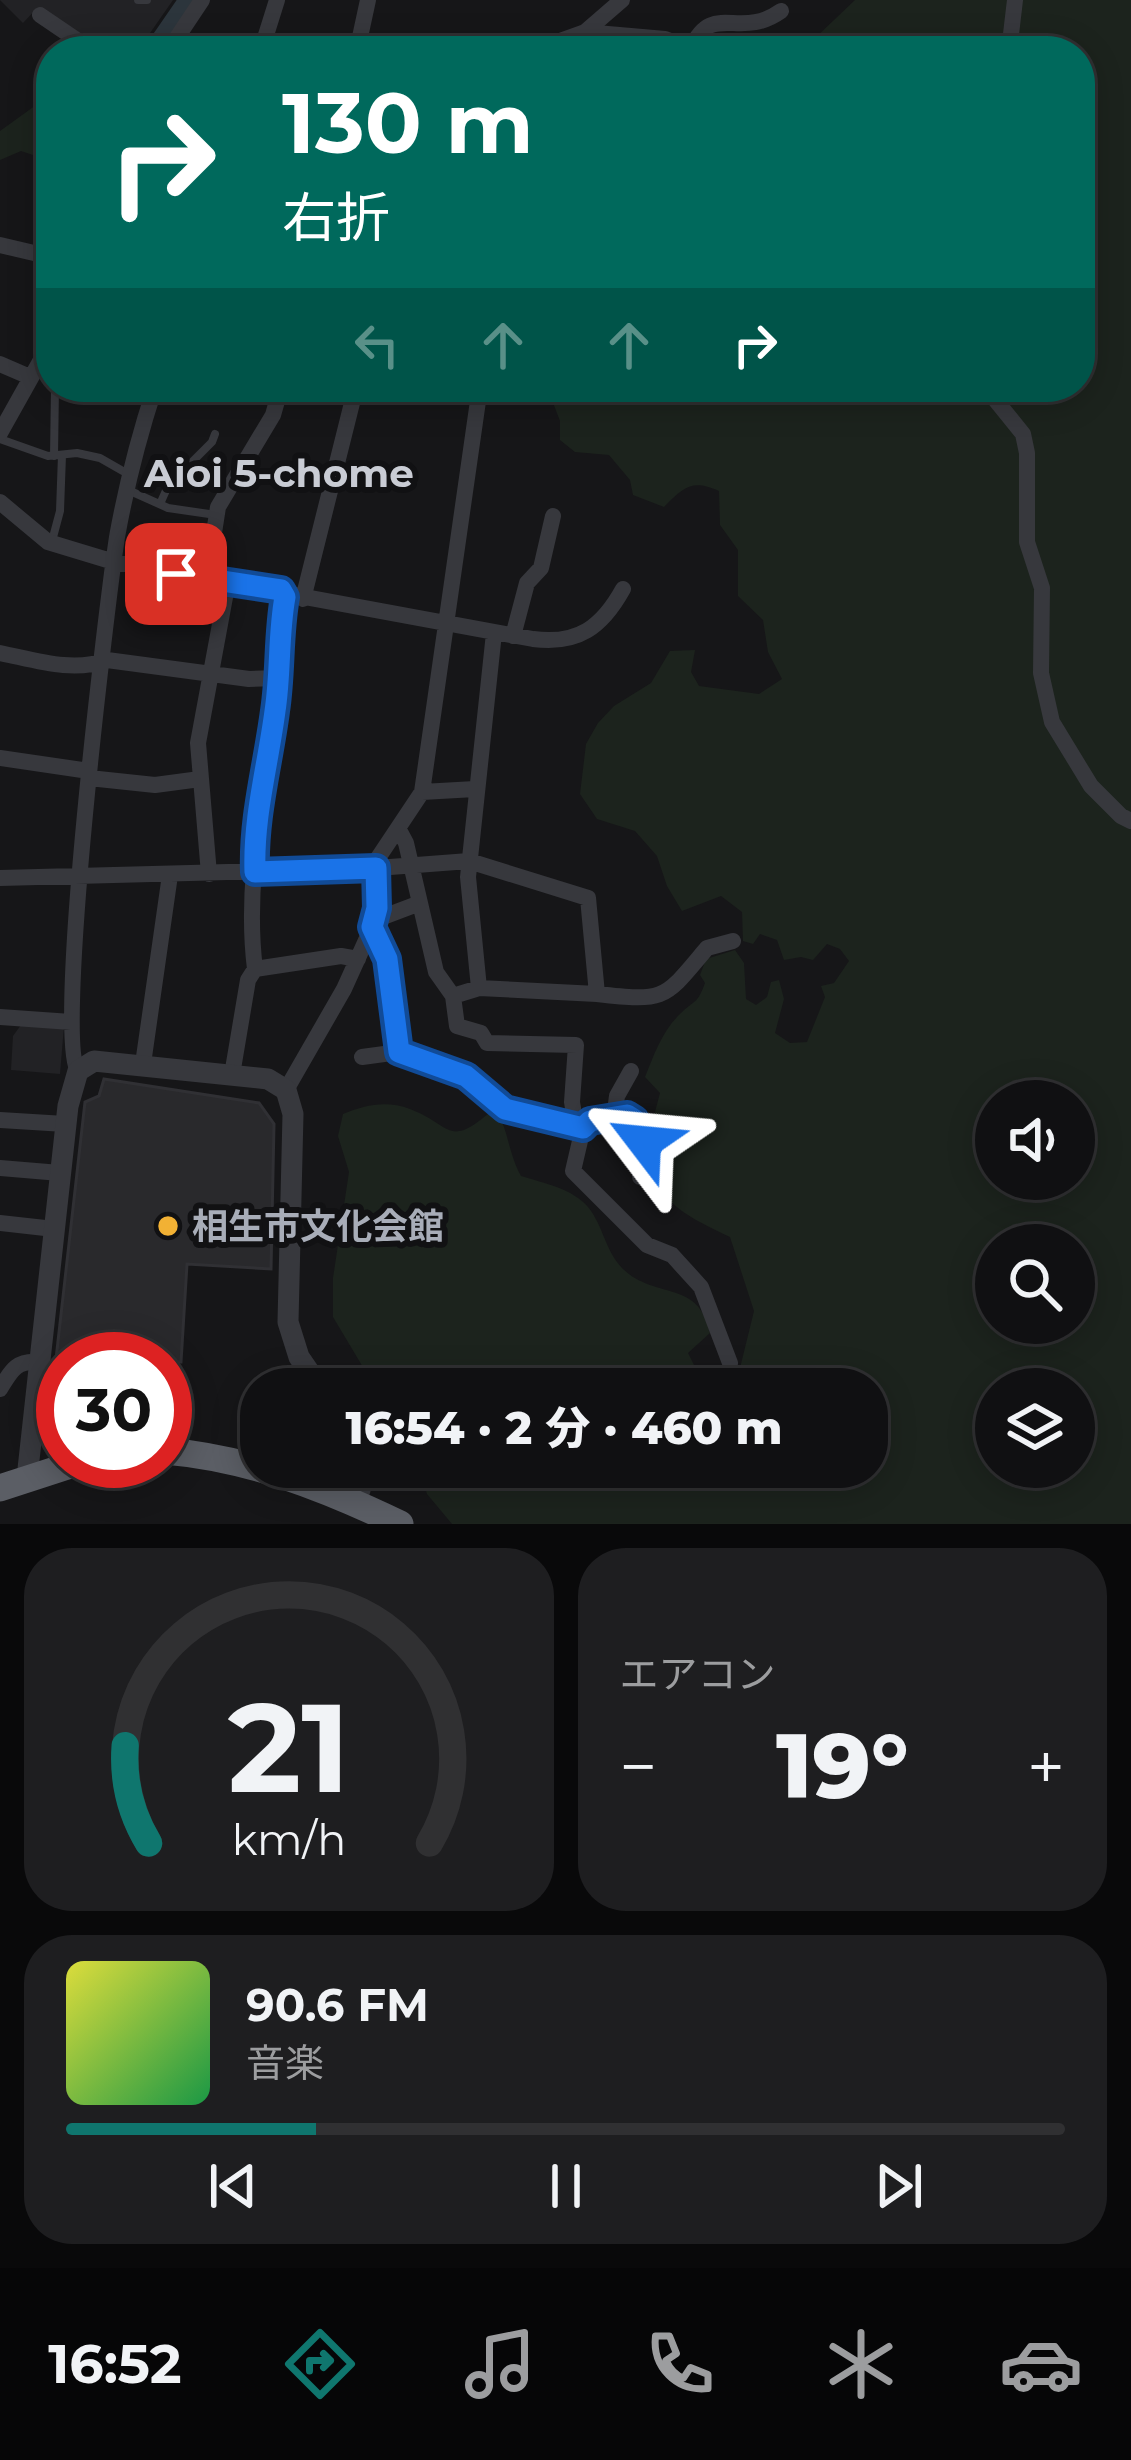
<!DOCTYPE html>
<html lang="ja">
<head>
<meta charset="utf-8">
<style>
  :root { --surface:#101012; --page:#1e1e20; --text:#f1f3f6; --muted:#9c9d9f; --line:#303032; --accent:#0f766e }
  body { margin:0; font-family:Montserrat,"Noto Sans JP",sans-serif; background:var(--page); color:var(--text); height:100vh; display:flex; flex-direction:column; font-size:45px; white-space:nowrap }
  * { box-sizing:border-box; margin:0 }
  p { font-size:39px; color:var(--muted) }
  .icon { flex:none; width:66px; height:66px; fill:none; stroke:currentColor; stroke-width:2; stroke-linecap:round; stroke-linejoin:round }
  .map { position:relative; height:1524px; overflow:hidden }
  .drawer { display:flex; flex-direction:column; gap:24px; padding:24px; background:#09090a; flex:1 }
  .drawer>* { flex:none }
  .banner { position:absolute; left:36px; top:36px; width:1059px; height:366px; border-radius:48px; box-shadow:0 6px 30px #0003,0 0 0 3px var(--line); background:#00695c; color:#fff; overflow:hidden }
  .controls { position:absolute; left:975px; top:1080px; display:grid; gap:24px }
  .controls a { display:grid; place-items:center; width:120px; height:120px; border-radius:50%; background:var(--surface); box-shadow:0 6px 30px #0003,0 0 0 3px var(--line); font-size:60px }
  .speed { position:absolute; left:36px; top:1332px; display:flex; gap:24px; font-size:60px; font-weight:700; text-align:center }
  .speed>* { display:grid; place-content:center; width:156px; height:156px; border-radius:50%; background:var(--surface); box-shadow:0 6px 30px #0003,0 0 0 3px var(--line); line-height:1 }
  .speed .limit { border:18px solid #d22; background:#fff; color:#111 }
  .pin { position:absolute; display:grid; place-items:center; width:102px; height:102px; color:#fff; margin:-51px; border-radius:24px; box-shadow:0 6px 18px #0006 }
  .me { position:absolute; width:132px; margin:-66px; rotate:299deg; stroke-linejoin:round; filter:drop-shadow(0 0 9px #0008) }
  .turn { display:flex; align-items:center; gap:42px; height:252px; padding:0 48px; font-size:54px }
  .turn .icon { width:156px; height:156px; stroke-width:2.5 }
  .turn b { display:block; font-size:84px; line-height:102px }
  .lanes { display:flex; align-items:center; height:114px; padding:0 48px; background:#0003; justify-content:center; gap:60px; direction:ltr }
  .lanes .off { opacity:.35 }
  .big { font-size:90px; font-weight:800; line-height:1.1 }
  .drawer .widget { flex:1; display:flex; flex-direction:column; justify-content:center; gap:18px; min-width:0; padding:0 42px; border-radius:48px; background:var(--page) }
  .drawer .dial { align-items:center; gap:0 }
  .dial svg { height:312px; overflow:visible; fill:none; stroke:var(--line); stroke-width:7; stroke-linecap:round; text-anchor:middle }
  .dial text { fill:var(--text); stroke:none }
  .song { display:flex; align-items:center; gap:36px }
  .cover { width:144px; height:144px; border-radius:18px; background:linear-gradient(135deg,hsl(60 70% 55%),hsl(140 70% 35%)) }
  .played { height:12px; border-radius:6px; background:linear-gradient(90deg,var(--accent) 25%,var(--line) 25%) }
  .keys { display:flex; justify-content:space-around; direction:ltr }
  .heat { display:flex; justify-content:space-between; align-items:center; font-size:66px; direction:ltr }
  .drawer .tiles { flex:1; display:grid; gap:24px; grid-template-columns:1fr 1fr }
  .widget:last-child { grid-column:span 2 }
  .trip { position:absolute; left:240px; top:1368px; width:648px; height:120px; border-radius:48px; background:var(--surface); box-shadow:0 6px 30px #0003,0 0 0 3px var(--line); font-weight:800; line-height:120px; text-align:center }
  .tab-bar { display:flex; height:192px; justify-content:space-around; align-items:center; background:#060607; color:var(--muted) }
  .tab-bar .icon { width:84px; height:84px }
  .tab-bar .on { color:var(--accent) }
  .tab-bar b { font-size:54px; color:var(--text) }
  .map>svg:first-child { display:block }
  .built { fill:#222225 }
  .green { fill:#1c231d; fill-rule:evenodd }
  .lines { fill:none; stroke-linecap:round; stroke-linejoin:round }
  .river { stroke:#2c353c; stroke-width:27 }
  .building { fill:#29292c; stroke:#303034; stroke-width:3 }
  .service { stroke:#37383d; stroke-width:8 }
  .minor { stroke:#37383d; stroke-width:16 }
  .tertiary { stroke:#37383d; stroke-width:21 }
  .trunk { stroke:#5b5e65; stroke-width:27 }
  .route-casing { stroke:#114b97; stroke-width:30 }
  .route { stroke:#1a73e8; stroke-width:21 }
  .poi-dot { fill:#f2b134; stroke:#111113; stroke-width:4.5 }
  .labels { text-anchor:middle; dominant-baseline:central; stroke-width:12; stroke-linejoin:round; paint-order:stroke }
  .poi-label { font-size:36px; font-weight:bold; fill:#a8adb8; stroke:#111113; text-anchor:start }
  .neighbourhood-label { font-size:39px; font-weight:bold; fill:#c9ccd4; stroke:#111113 }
</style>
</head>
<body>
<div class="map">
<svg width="1131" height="1524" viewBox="0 0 1131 1524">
  <rect width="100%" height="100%" fill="#161618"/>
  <path class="built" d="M0,0H173L141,46L127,40L104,51H98L37,8L23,23Z
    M21,1025L64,1026L60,1074L11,1070L13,1036Z"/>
  <path class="green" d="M855,0H1131V1524H452L427,1494L419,1467H867V1389H376L333,1317V1278L349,1172L338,1136L343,1114C365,1105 386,1100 410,1109C454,1126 447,1150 495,1108C509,1130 508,1153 521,1176C543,1183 572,1188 588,1207C606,1229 605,1259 633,1277C666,1297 700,1285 710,1333L688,1353L700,1377L740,1368L754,1311L730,1237C686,1216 665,1206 642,1161L660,1093L645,1077C654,1055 662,1031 680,1014C695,999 697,1005 705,983L700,975L706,959L735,950L744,963L746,999L756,1005L767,997L771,982L779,980L784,999L775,1033L790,1043L807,1042L825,997L821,986L834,983L849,961L840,949L827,944L813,960L801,957L784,960L777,940L760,934L753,944L743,941L742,912L721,896L682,911L667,886L657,856L635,831L597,819L580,794L586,744L598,723L614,706L651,683L670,651L695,650L691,672L699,686L759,694L782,679L768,652L763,620L738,596V550L720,525L719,491C692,479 684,487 664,507L633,495L630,480L609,455L575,452L560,440V421L547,387H1080V51H810L813,40ZM996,1101H1074V1179H996ZM996,1245H1074V1323H996ZM996,1389H1074V1467H996Z
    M51,81V161L21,151L0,160V131L43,100Z"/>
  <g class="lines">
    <path class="river" d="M158,51L191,3"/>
  </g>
  <path class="building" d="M104,1079L259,1103L274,1124L271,1269L187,1264L181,1362L56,1359L85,1102L99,1096Z"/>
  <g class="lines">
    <path class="service" d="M138,0H147
      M0,439L48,456L77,453L100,458L128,474
      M54,456L55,387
      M128,490L168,508L216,515
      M160,504L168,486L212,442L215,434
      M52,541L60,511L62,455"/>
    <path class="minor" d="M40,15L93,51
      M585,32L665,39L691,49C712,0 739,41 781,11
      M168,51L202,0
      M261,51L277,0
      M357,51L368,0
      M532,51L585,32L622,0
      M1009,51L1015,0
      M0,245L51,257
      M0,364L30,377
      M985,387L1023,434L1027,453V542L1042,588L1041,673L1052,722L1091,786L1121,816L1131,821
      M0,433L51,342
      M0,502L48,542L114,562L533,639C578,645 602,627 623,589
      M207,578L218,507L273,415L281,387
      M303,599L356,387
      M513,636L527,583L541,568L553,516
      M0,653C35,660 73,673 107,660L249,679L277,678
      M0,758L89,771
      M89,778L155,785L200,779
      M422,792L475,789
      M209,874L198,743L228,581
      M0,878L377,868L469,861L588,898L597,994C667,1002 664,999 707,948L733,941
      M420,903L436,972L453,996L479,988L597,994
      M375,920L420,903L406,843L398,828
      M372,927L387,959L399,1052
      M255,969L341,956L358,959
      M479,988L468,877L494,633
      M453,996L457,1026L481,1033L487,1043L576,1045L572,1102L576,1126
      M0,1017L71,1022
      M362,1057L399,1052L466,1076L505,1109L583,1128L590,1121L614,1118L617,1096L631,1071
      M143,1064L170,875
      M78,1071C54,1039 107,603 117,537C126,487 139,436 155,387
      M232,1075L248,980L255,969C244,881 265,794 276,708C280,671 279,634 285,597
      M286,1090L344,989L372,927L377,908L378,858L422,792L480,387
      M616,1115H627C649,1130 642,1154 640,1177
      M0,1120L65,1124
      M583,1128L573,1171L647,1245L672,1255L701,1287L730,1363
      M0,1168L60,1173
      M0,1223L54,1229
      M0,1389C11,1371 16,1360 39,1362"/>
    <path class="tertiary" d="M27,1478L68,1106L78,1071L94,1061L268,1079L286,1090L293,1114L288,1322L299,1357L321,1389
      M356,1503L367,1467"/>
    <path class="trunk" d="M165,1451C249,1458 325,1488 400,1524
      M0,1488L83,1461"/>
  </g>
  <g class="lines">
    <defs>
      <path id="route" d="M176,574L281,590L285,597C278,635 281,672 275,711C268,765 253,817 255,872L376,868L377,908L372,927L387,959L399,1052L466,1076L505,1109L583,1128L590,1121L627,1115L635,1120L644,1142"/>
    </defs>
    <use href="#route" class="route-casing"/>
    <use href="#route" class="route"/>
  </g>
  <circle class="poi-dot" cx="168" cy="1226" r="12"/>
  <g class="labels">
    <g class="poi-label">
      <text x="192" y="1226">相生市文化会館</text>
    </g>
    <g class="neighbourhood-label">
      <text x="279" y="473">Aioi 5-chome</text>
    </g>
  </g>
</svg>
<div class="controls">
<a><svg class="icon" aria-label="sound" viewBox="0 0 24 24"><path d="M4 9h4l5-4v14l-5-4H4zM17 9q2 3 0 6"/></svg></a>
<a><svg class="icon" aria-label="search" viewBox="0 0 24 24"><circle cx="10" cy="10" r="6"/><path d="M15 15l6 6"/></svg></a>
<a><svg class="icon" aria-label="layers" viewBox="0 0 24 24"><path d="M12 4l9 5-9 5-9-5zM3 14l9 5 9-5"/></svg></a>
</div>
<div class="speed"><div class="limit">30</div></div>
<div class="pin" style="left:176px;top:574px;background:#d93025"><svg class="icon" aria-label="arrive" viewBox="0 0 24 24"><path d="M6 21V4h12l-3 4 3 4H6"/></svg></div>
<svg class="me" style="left:644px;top:1142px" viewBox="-20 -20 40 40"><path d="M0-17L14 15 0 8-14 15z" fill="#1a73e8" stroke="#fff" stroke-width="4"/></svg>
<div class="trip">16:54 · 2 分 · 460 m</div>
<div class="banner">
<div class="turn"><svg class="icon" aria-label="right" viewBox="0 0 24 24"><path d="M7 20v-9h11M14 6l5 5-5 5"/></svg><div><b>130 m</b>右折</div></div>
<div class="lanes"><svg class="icon off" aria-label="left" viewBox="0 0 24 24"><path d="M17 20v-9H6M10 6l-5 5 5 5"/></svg><svg class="icon off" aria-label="ahead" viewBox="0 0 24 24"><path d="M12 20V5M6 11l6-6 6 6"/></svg><svg class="icon off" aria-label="ahead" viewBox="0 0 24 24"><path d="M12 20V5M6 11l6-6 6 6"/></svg><svg class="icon" aria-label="right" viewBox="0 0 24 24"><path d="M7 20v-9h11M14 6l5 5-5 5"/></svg></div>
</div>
</div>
<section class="drawer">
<div class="tiles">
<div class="widget dial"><svg viewBox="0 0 100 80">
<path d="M14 69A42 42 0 1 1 86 69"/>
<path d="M14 69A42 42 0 0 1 8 44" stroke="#0f766e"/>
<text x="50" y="56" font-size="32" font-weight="700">21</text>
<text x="50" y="72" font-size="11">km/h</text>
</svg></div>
<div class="widget"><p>エアコン</p>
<div class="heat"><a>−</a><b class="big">19°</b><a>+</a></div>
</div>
<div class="widget">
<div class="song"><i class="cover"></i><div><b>90.6 FM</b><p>音楽</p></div></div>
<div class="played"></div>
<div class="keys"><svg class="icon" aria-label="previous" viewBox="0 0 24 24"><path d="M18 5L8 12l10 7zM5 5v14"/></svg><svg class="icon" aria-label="pause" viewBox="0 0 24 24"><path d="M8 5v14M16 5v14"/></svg><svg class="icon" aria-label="next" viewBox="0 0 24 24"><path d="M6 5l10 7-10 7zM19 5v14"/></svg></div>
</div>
</div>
</section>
<nav class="tab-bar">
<b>16:52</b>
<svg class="icon on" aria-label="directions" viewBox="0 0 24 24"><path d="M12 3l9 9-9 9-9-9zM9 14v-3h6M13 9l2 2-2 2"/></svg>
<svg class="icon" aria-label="music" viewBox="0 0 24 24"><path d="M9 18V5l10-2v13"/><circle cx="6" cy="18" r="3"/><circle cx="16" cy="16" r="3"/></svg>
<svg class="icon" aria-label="phone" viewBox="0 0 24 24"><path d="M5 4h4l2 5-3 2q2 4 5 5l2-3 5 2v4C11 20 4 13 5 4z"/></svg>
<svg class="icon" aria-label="climate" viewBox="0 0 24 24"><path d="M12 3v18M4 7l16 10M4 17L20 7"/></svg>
<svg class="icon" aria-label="car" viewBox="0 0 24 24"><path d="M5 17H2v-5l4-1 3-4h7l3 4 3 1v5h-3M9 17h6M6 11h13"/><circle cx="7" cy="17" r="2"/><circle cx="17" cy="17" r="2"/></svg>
</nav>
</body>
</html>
